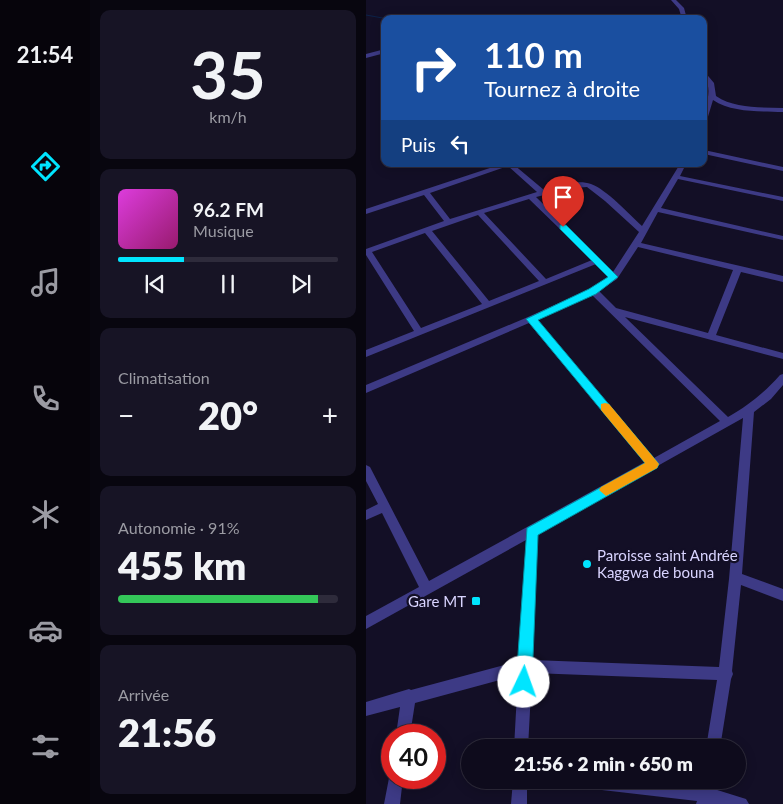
<!DOCTYPE html>
<html lang="fr">
<head>
<meta charset="utf-8">
<style>
  :root { --surface:#0e0b1c; --page:#171425; --text:#f1f3f6; --muted:#9b9ba3; --line:#2e2b3b; --accent:#00e5ff }
  body { margin:0; font-family:Lato,sans-serif; background:var(--page); color:var(--text); height:100vh; display:flex; flex-direction:column; font-size:19px; white-space:nowrap }
  * { box-sizing:border-box; margin:0 }
  p { font-size:16px; color:var(--muted) }
  .icon { flex:none; width:28px; height:28px; fill:none; stroke:currentColor; stroke-width:2; stroke-linecap:round; stroke-linejoin:round }
  .map { position:relative; flex:1; overflow:hidden }
  .details { display:flex; flex-direction:column; gap:10px; padding:10px; background:#08060f; width:276px }
  .details>* { flex:none }
  .guide { position:absolute; left:15px; top:15px; width:326px; height:152px; border-radius:10px; box-shadow:0 2px 12px #0003,0 0 0 1px var(--line); background:#1a4fa0; color:#fff; overflow:hidden }
  .speed { position:absolute; left:15px; top:724px; display:flex; gap:10px; font-size:25px; font-weight:700; text-align:center }
  .speed>* { display:grid; place-content:center; width:65px; height:65px; border-radius:50%; background:var(--surface); box-shadow:0 2px 12px #0003,0 0 0 1px var(--line); line-height:1 }
  .speed .limit { border:8px solid #d22; background:#fff; color:#111 }
  .pin { position:absolute; display:grid; place-items:center; width:42px; height:42px; color:#fff; margin:-51px -21px; border-radius:50% 50% 50% 0; rotate:-45deg; box-shadow:0 0 5px #0007 }
  .pin .icon { rotate:45deg }
  .me { position:absolute; width:55px; margin:-28px; rotate:3deg; stroke-linejoin:round; filter:drop-shadow(0 0 4px #0008) }
  .turn { display:flex; align-items:center; gap:18px; height:105px; padding:0 20px; font-size:22px }
  .turn .icon { width:65px; height:65px; stroke-width:2.5 }
  .turn b { display:block; font-size:35px; line-height:42px }
  .then { display:flex; align-items:center; height:48px; padding:0 20px; background:#0003; gap:10px; font-size:19px }
  .big { font-size:38px; font-weight:800; line-height:1.1 }
  .details .widget { flex:1; display:flex; flex-direction:column; justify-content:center; gap:8px; min-width:0; padding:0 18px; border-radius:10px; background:var(--page) }
  .details .dial { align-items:center; gap:0 }
  .dial b { font-size:65px; line-height:1 }
  .song { display:flex; align-items:center; gap:15px }
  .cover { width:60px; height:60px; border-radius:8px; background:linear-gradient(135deg,hsl(300 70% 55%),hsl(320 70% 35%)) }
  .played { height:5px; border-radius:2px; background:linear-gradient(90deg,var(--accent) 30%,var(--line) 30%) }
  .keys { display:flex; justify-content:space-around; direction:ltr }
  .heat { display:flex; justify-content:space-between; align-items:center; font-size:28px; direction:ltr }
  .charge { height:8px; border-radius:4px; background:linear-gradient(90deg,#34c759 91%,var(--line) 0) }
  .trip { position:absolute; left:95px; top:739px; width:285px; height:50px; border-radius:25px; background:var(--surface); box-shadow:0 2px 12px #0003,0 0 0 1px var(--line); font-weight:800; line-height:50px; text-align:center }
  main { display:flex; flex:1; min-height:0 }
  .tabs { display:flex; flex-direction:column; width:90px; justify-content:space-around; align-items:center; background:#06040b; color:var(--muted) }
  .tabs .icon { width:35px; height:35px }
  .tabs .active { color:var(--accent) }
  .tabs b { font-size:22px; color:var(--text) }
  .map>svg:first-child { display:block }
  .lines { fill:none; stroke-linecap:round; stroke-linejoin:round }
  .stream { stroke:#0c2248; stroke-width:1 }
  .minor { fill:#3d3a85; fill-rule:evenodd }
  .route { fill:#00e5ff; stroke:#0095a6 }
  .slow { fill:#f59e0b }
  .poi-dot { fill:#00e5ff; stroke:#130f26; stroke-width:2 }
  .labels { text-anchor:middle; dominant-baseline:central; stroke-width:4.5; stroke-linejoin:round; paint-order:stroke }
  .near-poi-label { font-size:15px; fill:#d9d4ff; stroke:#130f26; text-anchor:start }
</style>
</head>
<body>
<main>
<nav class="tabs">
<b>21:54</b>
<svg class="icon active" aria-label="directions" viewBox="0 0 24 24"><path d="M12 3l9 9-9 9-9-9zM9 14v-3h6M13 9l2 2-2 2"/></svg>
<svg class="icon" aria-label="music" viewBox="0 0 24 24"><path d="M9 18V5l10-2v13"/><circle cx="6" cy="18" r="3"/><circle cx="16" cy="16" r="3"/></svg>
<svg class="icon" aria-label="phone" viewBox="0 0 24 24"><path d="M5 4h4l2 5-3 2q2 4 5 5l2-3 5 2v4C11 20 4 13 5 4z"/></svg>
<svg class="icon" aria-label="climate" viewBox="0 0 24 24"><path d="M12 3v18M4 7l16 10M4 17L20 7"/></svg>
<svg class="icon" aria-label="car" viewBox="0 0 24 24"><path d="M5 17H2v-5l4-1 3-4h7l3 4 3 1v5h-3M9 17h6M6 11h13"/><circle cx="7" cy="17" r="2"/><circle cx="17" cy="17" r="2"/></svg>
<svg class="icon" aria-label="filters" viewBox="0 0 24 24"><path d="M4 7h16M4 17h16"/><circle cx="9" cy="7" r="2"/><circle cx="15" cy="17" r="2"/></svg>
</nav>
<section class="details">
<div class="widget dial"><b>35</b><p>km/h</p></div>
<div class="widget">
<div class="song"><i class="cover"></i><div><b>96.2 FM</b><p>Musique</p></div></div>
<div class="played"></div>
<div class="keys"><svg class="icon" aria-label="previous" viewBox="0 0 24 24"><path d="M18 5L8 12l10 7zM5 5v14"/></svg><svg class="icon" aria-label="pause" viewBox="0 0 24 24"><path d="M8 5v14M16 5v14"/></svg><svg class="icon" aria-label="next" viewBox="0 0 24 24"><path d="M6 5l10 7-10 7zM19 5v14"/></svg></div>
</div>
<div class="widget"><p>Climatisation</p>
<div class="heat"><a>−</a><b class="big">20°</b><a>+</a></div>
</div>
<div class="widget"><p>Autonomie · 91%</p><b class="big">455 km</b><div class="charge"></div></div>
<div class="widget"><p>Arrivée</p><b class="big">21:56</b></div>
</section>
<div class="map">
<svg width="417" height="804" viewBox="0 0 417 804">
  <rect width="100%" height="100%" fill="#130f26"/>
  <g class="lines">
    <path class="stream" d="M0,15L22,19"/>
    <path class="minor" d="M305,0H310L318,8L321,19H316L313,9Z
      M19,49V53L0,58V54Z
      M338,71L348,83L350,96C369,109 395,107 417,108V112C395,111 366,113 347,100L341,120L338,122C338,105 348,92 338,76Z
      M338,150L417,167V171L338,154Z
      M136,164H147L178,190C191,186 211,179 225,184C240,189 264,215 276,226L314,164H320L314,176L417,197V201L312,179L295,208L417,236V240L292,212L275,243L417,276V282L375,272L350,335L417,353V359L259,317L362,417C383,405 398,393 414,375L417,374V385L405,399L388,412L376,574L417,589V601L375,585L366,671L367,674L365,679L354,748H340L351,680L166,673L162,748H148L152,675L49,703L44,735H30L34,707L0,716V702L43,689L45,690L153,661L160,540L0,629V616L53,587L16,513L0,520V510L12,504L0,481V465L4,467L63,581L279,462L163,323L0,393V385L162,317L224,289L243,277L230,264L0,357V350L48,331L0,255V249L78,221L58,195L0,214V209ZM142,166L171,192L84,219L64,193ZM221,187L239,201L273,232L247,272L170,197L207,188ZM163,199L226,260L180,279L118,213ZM112,215L173,281L123,301L66,231ZM59,233L116,304L55,328L6,252ZM272,247L367,270L342,333L250,308L233,291L251,279ZM226,295L354,421L288,458L171,320ZM377,418L363,579L353,667L166,660L172,533Z
      M26,772V778H37L34,804H18L23,778Z
      M147,780H161V804H145Z
      M203,780H278L334,786L335,780H349L348,789L380,799L383,804H330L331,801L210,787L205,785Z"/>
  </g>
  <path class="route" d="M194,225H200L252,277L230,294L172,320L293,464L291,468L172,535L166,682L163,688L158,690L153,688L150,682L161,528L279,463L160,319L223,289L242,277L194,229Z"/>
  <path class="slow" d="M239,403L243,404L293,464L291,468L240,496L233,490L235,487L279,463L235,410V404Z"/>
  <g class="poi-dot">
    <circle cx="221" cy="564" r="5"/>
    <rect x="105" y="596" width="10" height="10" rx="2.5"/>
  </g>
  <g class="labels">
    <g class="near-poi-label">
      <text x="231" y="555">Paroisse saint Andrée<tspan x="231" dy="17">Kaggwa de bouna</tspan></text>
      <text x="100" y="601" text-anchor="end">Gare MT</text>
    </g>
  </g>
</svg>
<div class="speed"><div class="limit">40</div></div>
<div class="pin" style="left:197px;top:227px;background:#d93025"><svg class="icon" aria-label="arrive" viewBox="0 0 24 24"><path d="M6 21V4h12l-3 4 3 4H6"/></svg></div>
<svg class="me" style="left:158px;top:682px" viewBox="-20 -20 40 40"><circle r="19" fill="#fff"/><path d="M0-13L10 11 0 6-10 11z" fill="#00e5ff"/></svg>
<div class="trip">21:56 · 2 min · 650 m</div>
<div class="guide">
<div class="turn"><svg class="icon" aria-label="right" viewBox="0 0 24 24"><path d="M7 20v-9h11M14 6l5 5-5 5"/></svg><div><b>110 m</b>Tournez à droite</div></div>
<div class="then">Puis<svg class="icon" aria-label="left" viewBox="0 0 24 24"><path d="M17 20v-9H6M10 6l-5 5 5 5"/></svg></div>
</div>
</div>
</main>
</body>
</html>
